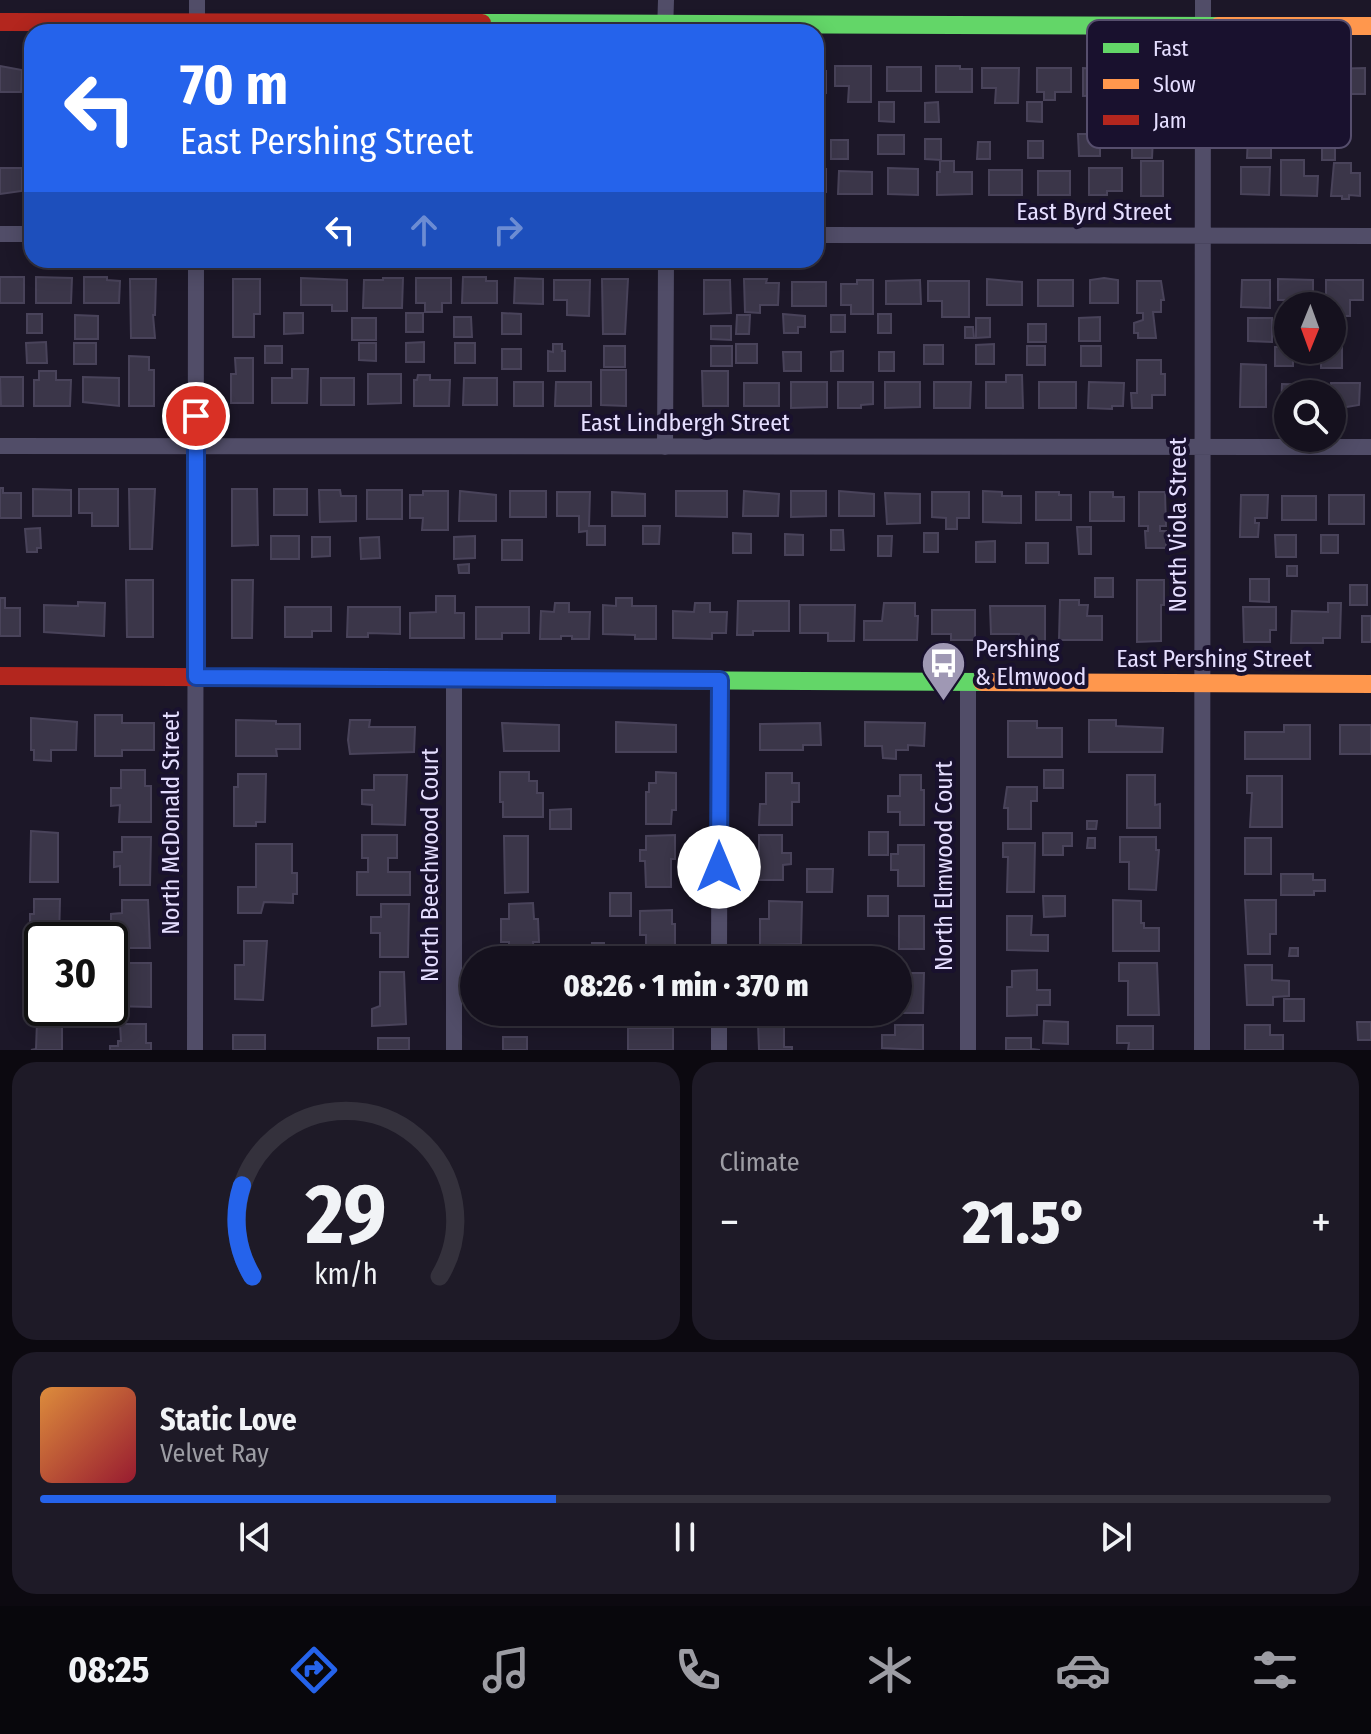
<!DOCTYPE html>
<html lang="en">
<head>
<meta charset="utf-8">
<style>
  :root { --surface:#15111e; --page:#1e1a27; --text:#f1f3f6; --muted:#9d9da4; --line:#34313c; --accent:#2563eb }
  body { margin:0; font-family:"Fira Sans Condensed",sans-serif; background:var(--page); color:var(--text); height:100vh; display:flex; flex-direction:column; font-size:30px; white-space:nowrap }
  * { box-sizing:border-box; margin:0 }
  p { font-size:26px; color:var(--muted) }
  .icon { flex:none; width:44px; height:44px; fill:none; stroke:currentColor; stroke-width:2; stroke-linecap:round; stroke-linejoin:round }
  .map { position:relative; height:1050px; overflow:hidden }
  .panel { display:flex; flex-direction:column; gap:12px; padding:12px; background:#0c0910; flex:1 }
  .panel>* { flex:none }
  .hud { position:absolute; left:24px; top:24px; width:800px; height:244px; border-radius:24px; box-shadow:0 4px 20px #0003,0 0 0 2px var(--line); background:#2563eb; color:#fff; overflow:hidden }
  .needle { width:52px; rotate:181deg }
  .buttons { position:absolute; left:1274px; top:292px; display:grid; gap:16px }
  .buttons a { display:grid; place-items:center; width:72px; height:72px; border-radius:50%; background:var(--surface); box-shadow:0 4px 20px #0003,0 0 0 2px var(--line); font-size:40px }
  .speed { position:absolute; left:24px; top:922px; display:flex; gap:16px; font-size:40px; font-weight:700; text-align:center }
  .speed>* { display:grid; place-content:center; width:104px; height:104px; border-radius:50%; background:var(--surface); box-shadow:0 4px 20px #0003,0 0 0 2px var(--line); line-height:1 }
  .speed .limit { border:4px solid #111; border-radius:12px; background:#fff; color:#111 }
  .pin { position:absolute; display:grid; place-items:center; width:68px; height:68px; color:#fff; margin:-34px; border:4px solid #fff; border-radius:50%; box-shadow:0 2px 8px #0007 }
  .me { position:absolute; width:88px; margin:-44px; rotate:0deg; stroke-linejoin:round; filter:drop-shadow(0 0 6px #0008) }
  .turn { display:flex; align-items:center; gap:28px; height:168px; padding:0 24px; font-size:36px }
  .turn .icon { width:104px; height:104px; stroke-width:2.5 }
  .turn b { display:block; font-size:56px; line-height:68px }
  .lanes { display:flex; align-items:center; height:76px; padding:0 24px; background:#0003; justify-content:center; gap:40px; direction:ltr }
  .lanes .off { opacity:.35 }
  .big { font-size:60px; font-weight:800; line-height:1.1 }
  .panel .tile { flex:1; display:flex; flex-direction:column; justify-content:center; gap:12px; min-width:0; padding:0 28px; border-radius:24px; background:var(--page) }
  .panel .dial { align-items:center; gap:0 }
  .dial svg { height:208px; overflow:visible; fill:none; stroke:var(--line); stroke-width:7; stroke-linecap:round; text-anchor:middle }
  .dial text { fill:var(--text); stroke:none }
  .song { display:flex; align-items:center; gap:24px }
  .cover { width:96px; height:96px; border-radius:12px; background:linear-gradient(135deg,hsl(30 70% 55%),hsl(350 70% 35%)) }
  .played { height:8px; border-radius:4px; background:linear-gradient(90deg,var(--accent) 40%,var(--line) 40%) }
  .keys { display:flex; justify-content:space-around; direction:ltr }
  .heat { display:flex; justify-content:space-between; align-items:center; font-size:44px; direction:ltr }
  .panel .tiles { flex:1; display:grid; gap:12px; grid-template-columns:1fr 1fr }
  .tile:last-child { grid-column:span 2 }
  .trip { position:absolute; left:460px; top:946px; width:452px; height:80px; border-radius:40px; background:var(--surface); box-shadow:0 4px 20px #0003,0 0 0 2px var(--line); font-weight:800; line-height:80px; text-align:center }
  .tab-bar { display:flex; height:128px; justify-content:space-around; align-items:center; background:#08070c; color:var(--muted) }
  .tab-bar .icon { width:56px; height:56px }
  .tab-bar .on { color:var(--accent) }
  .tab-bar b { font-size:36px; color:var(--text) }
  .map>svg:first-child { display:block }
  .building { fill:#3b3649; stroke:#49435a; stroke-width:2 }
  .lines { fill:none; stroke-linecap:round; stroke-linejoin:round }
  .street { stroke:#514d68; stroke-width:16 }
  .fast { stroke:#63d668; stroke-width:18 }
  .slow { stroke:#ff974d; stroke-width:18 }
  .jam { stroke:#b3261e; stroke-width:18 }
  .route-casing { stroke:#184099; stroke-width:20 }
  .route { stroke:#2563eb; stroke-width:14 }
  .labels { text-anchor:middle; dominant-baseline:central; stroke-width:8; stroke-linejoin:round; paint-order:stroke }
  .street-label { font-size:24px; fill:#e5deff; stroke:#19112e }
  .poi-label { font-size:24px; fill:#e5deff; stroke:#19112e; text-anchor:start }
  .key { fill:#19112e; stroke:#564e6d; stroke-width:2 }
  .key-label { font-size:22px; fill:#e5deff }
</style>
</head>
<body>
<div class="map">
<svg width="1371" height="1050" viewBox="0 0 1371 1050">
  <rect width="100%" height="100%" fill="#1c1728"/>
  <path class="building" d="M0,66L22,70L21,92H0Z
    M835,66H871V102H848L849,86H835Z
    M936,66H960V69H972V92H936Z
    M887,67H921V91H887Z
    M982,68H1019L1018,103H995L996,88H982Z
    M1037,68H1071V92H1055V100H1044V92H1037Z
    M1083,68L1124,71V95L1083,96Z
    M1365,68V94H1329V69Z
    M816,71H826V93H816Z
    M27,101H32V123H27Z
    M879,102H894V122L879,121Z
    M938,102L939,122H925V103Z
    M1027,102H1042V122L1027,121Z
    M1078,134H1100V156H1079Z
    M878,135H904V154H878Z
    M1248,137H1271V158H1247Z
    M27,138H32V157H27Z
    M1132,138H1153L1152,158H1132Z
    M925,139H941V160L925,159Z
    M831,140H848V159H831Z
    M1028,141H1043V158H1028Z
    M1322,141L1335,142V160H1322Z
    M978,142H990V159H977Z
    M1281,160H1304V176H1318L1317,196L1281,195Z
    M940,161H954V172H972V194L937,195V172H940Z
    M1141,161H1163V196H1141Z
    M1334,163H1351V173H1360V196L1349,195V199H1342V196H1331Z
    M1241,167H1270L1269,195L1241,194Z
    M0,168H22V191L0,194Z
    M888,168L918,169V195L888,194Z
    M1089,168H1122V191H1107V195H1089Z
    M816,169H826V192H816Z
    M989,170H1022V195H989Z
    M839,171L872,172V194H838Z
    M1038,171H1070V195H1038Z
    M0,277H24V303H0Z
    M36,277L72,278L71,303H36Z
    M84,277H107V280L120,281L119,303H84Z
    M463,277H486V281H497V303H462Z
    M301,278L347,280V311H332V305H301Z
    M383,278H403L402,308H363L364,280H383Z
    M416,278H451V303H442V312H425V303H416Z
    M515,278L543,279V304L514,303Z
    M1104,278L1118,280V303H1090V280Z
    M130,279H156L155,315H153L155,338H131Z
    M233,279H260V314H254V337H233Z
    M602,279H628L625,334H603Z
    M744,279H767L766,283H779L778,305H760V313L745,312Z
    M987,279L1022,282V305H987Z
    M1278,279L1313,280V306H1289V300H1278Z
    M554,280H590L589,316L567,315V300H554Z
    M704,280H730L731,313L704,314Z
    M857,280H873V314H851V305H841V284H857Z
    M920,280L921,304H886V281Z
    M1038,280H1073V306H1038Z
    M1242,280H1270V308L1241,307Z
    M1326,280H1363V300H1350V316H1332V306H1326Z
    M928,281H969V317H942V301H928Z
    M1137,281H1161L1164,300H1161V312H1153L1156,338H1138V333H1134V323L1143,320V313H1137Z
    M792,282H826V306H792Z
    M284,313H303V333L284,334Z
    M406,313H423V332H406Z
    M502,313L521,314V334H502Z
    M27,314H42V333H27Z
    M783,314L805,316V327H798V333H784Z
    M878,314H891V333H878Z
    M75,315L98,316V339H75Z
    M737,315H750L749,334H736Z
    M831,315H845V332H831Z
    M454,317H471L472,337H454Z
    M1100,317V341H1079V318Z
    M352,318H376V340H352Z
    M976,318H990V337L976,338Z
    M1248,318H1272V342L1248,341Z
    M1028,324H1046V342H1028Z
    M711,326H731V340L711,339Z
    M965,327H973L974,338H965Z
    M46,342L47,363H27L26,343Z
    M424,342V362H406V343Z
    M74,343H96V364H74Z
    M359,343H376V361L359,360Z
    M455,343H475V363H455Z
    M553,344H562V351H565V371H548V351L553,352Z
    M736,344H757V363H736Z
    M994,344V364H976V345Z
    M924,345H943V364H924Z
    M1332,345H1342V368H1321V350H1332Z
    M265,346H282V363H265Z
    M604,346H625V367H604Z
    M711,346H732V366H711Z
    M1027,346H1045V365H1027Z
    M1081,346H1101V366H1081Z
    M1275,347H1288V350H1293V366H1275Z
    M502,349H521V369H502Z
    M843,351V371H831V352Z
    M783,352H801V371H784Z
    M879,352H894V371H879Z
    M129,356L149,357V370H154V406H129Z
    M235,358H253V403H231V374H236Z
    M1137,360H1161V374H1165V395H1152V408H1132L1131,393H1137Z
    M1241,364L1266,365V407H1240Z
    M292,369H308L307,403H272V378H292Z
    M601,370H626V406L601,405Z
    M39,371H56V380H71L70,406H34V380H39Z
    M702,371H728V406H703Z
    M368,374H401V403L368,404Z
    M418,375H430V380H450L449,406H414V380H417Z
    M1006,375H1022L1023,408H986V382H1006Z
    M0,377H23V406H1Z
    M83,377L119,378V406L83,402Z
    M321,378H354V405H321Z
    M464,378H497V405H463Z
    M514,382H543V406H514Z
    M556,382H591V406H555Z
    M791,382H827V407L791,408Z
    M838,382H873V404L861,405V408H838Z
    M885,382H920V407L885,408Z
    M934,382H971L970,408H934Z
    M1039,382H1076V408H1039Z
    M1089,382L1124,383L1123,406H1112V409L1088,408Z
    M744,383H779V406H744Z
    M1331,383H1360L1359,405L1340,408V404H1332Z
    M1282,384L1315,385V394H1288V409L1281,408Z
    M0,488H3V493H21V518H0Z
    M33,489L71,490V516H33Z
    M79,489H118V526H92V513H79Z
    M129,489H155L152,549H130Z
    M232,489H257L258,545L232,546Z
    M274,489H307V515H274Z
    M319,490H340L341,496H356V521L320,522Z
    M367,490H402V519H367Z
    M423,491H448V530H422L423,518H410V495H423Z
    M460,491L496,495V521H459Z
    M510,491H546V517H510Z
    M676,491H727V517L676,516Z
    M744,491L779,494L778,516H743Z
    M791,491H826V516L791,517Z
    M839,491L874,494V516H839Z
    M983,491L1002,492V496H1021V523L983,522Z
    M557,492H590L589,526H605V545H587V531L579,532V516H557Z
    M612,492L645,494V516H612Z
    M932,492H969V518H957V529H946V518L932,517Z
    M1036,492H1059V495H1071V520H1036Z
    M1090,492H1113V497H1124V521H1090Z
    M1139,492H1165L1166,526H1160V531H1166V548H1146L1145,531H1148V526H1139Z
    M885,493L920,494V523L887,524Z
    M1241,495H1268L1267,518H1255V523H1259L1258,537H1240Z
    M1329,495H1364V524H1329Z
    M1282,496H1316V520H1282Z
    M643,526H660L659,544H643Z
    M1077,527H1091V554H1079Z
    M40,528L41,548H37V552H27L25,529Z
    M831,530H843L844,550H831Z
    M733,533L751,534V553H733Z
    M924,533H938V552H924Z
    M785,534L803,535V555H785Z
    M1275,535H1296V557H1276Z
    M1321,535H1338V553H1321Z
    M271,536H299V559H271Z
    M475,536V558L454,559V537Z
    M878,536H892L891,556H878Z
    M312,537H330V556L312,557Z
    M379,537L380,558L361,559L360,538Z
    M502,540H522V560H502Z
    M995,541V562H976V542Z
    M1026,543H1048V563H1026Z
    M469,564V573H459L458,565Z
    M1287,566H1297V576H1287Z
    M1095,578H1113V597H1095Z
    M1250,579H1269V602L1250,601Z
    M126,580H153V637H127Z
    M232,580H253L252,638H232Z
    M1137,580H1164V605H1161V641L1137,642Z
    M1350,585H1367V605H1350Z
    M436,596H455V613H464V638H410V613L436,612Z
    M0,598H5V608H20V636H0Z
    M616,598H632V606H656V639H635V635L603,634V605L616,606Z
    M1060,600H1079V605H1088L1087,616H1102V640H1059Z
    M738,601H789V631H753V635H737Z
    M78,602L105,603L104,636L44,632V605L78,606Z
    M555,603H569V612H590L589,639H572V636H561V639H540L541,611L554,612Z
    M695,603H710V612H727L726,633H712V639L673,638V611L694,612Z
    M884,603H915V616H918L917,640H864V621H882Z
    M1328,603H1341L1340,638H1323V643H1291L1292,611L1328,612Z
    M800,605H855L854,641H828V633H800Z
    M990,606H1045V642H1019V634H991Z
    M285,607H331V631H312V637H285Z
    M348,607H400V634L368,633V637H347Z
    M476,607H529V633H502V639H476Z
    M1243,607H1276V630H1270V642H1244Z
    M932,610H975V640H951V634H932Z
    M1362,616H1371V642H1362Z
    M95,715H122V723H154V750H122V756H95Z
    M31,718L77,722L76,750H51V761L34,760V750H31Z
    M236,720L276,721V724H300V749H276L277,756H236Z
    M350,720H370L369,727H415L414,752L350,754L348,740Z
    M1089,720H1116V726L1163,728L1162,752H1089Z
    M1008,721H1037V728H1062V757H1008Z
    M616,722L676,725V752H616Z
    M865,722L925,723L924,746L908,745V750H896V759L883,758L882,746H865Z
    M502,723L559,725V751H504Z
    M820,723L821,745H803V750H760V724Z
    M1284,725H1310V759H1245V732H1284Z
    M1340,725H1371V754H1340Z
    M121,770H145V786H151V822H119L120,805L111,806V788H121Z
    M1044,770H1063V788H1044Z
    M500,772H529V781H537V793H543V817H503V802H500Z
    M656,772L676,773V810H672L671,824H646V792H649V783H656Z
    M766,773H792V783H799V802H792V825H759L760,804H766Z
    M238,774H266L265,822H256V826H234V787H238Z
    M374,775H407L405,825L372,824V805L362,804V790H374Z
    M900,775H921V790H924V825H900V812H888V796H900Z
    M1127,775H1155V805L1160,804V828H1127Z
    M1247,776H1282V827H1250L1252,793H1247Z
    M1007,787H1037V801H1031V829H1008V808H1004Z
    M571,809V829H550V810Z
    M1087,821H1097L1096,829H1087Z
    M31,831L58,833V882H30Z
    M869,832H888V855H869Z
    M1043,833H1072V846H1063V855H1043Z
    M362,835H397V858H388V872H410V895H357V872H368V858H362Z
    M675,835V859H671V887H646L645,861H640V850H646V836Z
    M759,835H782V853H791V864L783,865V880H759Z
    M504,836H528V892L505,893Z
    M122,837H151L150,885H120V866L114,867V852H122Z
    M1120,837H1156V850H1159L1156,890L1129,889V862H1120Z
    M1088,838H1095V848H1087Z
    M1245,838H1271V874H1245Z
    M1003,843H1035L1034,892H1007L1008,857H1003Z
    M256,844H292V873H297V894H293V903L264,902L261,913H238V887H256Z
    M898,845H924V886H898V870H891V854H898Z
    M807,869H833L832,892H807Z
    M1281,874H1313V880H1325V891H1314V895H1281Z
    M610,893H631V916H610Z
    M868,896H888V916H868Z
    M1043,896H1065V916L1044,917Z
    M34,899H60L59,940H42V945L30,944V914H34Z
    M122,900H148L150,948H120L119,926H111V914L122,913Z
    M1113,900L1141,901V923H1144V928H1159V951H1113Z
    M1245,900H1276V934H1270V954H1248Z
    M769,901L802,902L801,944L760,945V919H769Z
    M533,903L534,919H538L539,942H533L534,958L509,959V942H501V919H509V904Z
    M381,904H409L408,957H380V933H371V917H381Z
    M672,910V924H675V952H646V935H640V911Z
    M899,916H924V949H899Z
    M1007,916H1032L1031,935H1048V951L1007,950Z
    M244,941H267L263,1000L235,999V965H244Z
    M592,943H604V953H592Z
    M1290,948H1298V956H1289Z
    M35,959H42V1004H30V974H35Z
    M120,963H151V1007L110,1006V993H119Z
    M1119,963H1157L1159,1015H1128V981H1119Z
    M1245,965H1272V980L1289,981V996L1273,997V1005H1247Z
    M1037,970V990H1050V1005H1037V1015L1007,1016V987H1012V971Z
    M380,972H404L406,1024L372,1026V1009L380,1006Z
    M898,973H924L923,1013H901Z
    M1284,999H1304V1021H1284Z
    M504,1012H527V1016H504Z
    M760,1012H786V1015H760Z
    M37,1021H62V1050H31L36,1049Z
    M1044,1021L1068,1022V1044L1043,1043Z
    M1357,1022H1371V1040H1358Z
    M120,1024H146V1043H151V1050H110V1046H118V1041H121Z
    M758,1024H784V1047H792V1050H759Z
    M895,1025H923V1050L882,1048V1035H895Z
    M1245,1025H1270V1035H1283V1050H1245Z
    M1117,1026H1153V1050H1128L1129,1043H1117Z
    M628,1028H673V1050H628Z
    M233,1035H265V1050H233Z
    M503,1037H527V1050H503Z
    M378,1038H409V1050H378Z
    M1006,1038H1031V1049L1040,1050H1006Z"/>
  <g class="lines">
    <path class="street" d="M197,30V0
      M665,32L666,0
      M0,234H32
      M816,235L1371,236
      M0,446L1371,447
      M665,447L666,260
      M719,960L720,680
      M195,1050L196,260
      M454,1050V680
      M719,1050V1012
      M968,1050V681
      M1202,1050L1203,0"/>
    <path class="fast" d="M482,23L1218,26
      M327,678L982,682"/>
    <path class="slow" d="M1218,26H1371
      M982,682L1371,684"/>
    <path class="jam" d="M0,22L482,23
      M0,676L327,678"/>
  </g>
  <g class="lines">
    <defs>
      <path id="route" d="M196,416V677L720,680L719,867"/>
    </defs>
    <use href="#route" class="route-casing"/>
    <use href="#route" class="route"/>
  </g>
  <defs>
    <symbol id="bus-pin" viewBox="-11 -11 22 30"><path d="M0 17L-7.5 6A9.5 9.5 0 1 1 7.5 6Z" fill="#9f98b4" stroke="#19112e"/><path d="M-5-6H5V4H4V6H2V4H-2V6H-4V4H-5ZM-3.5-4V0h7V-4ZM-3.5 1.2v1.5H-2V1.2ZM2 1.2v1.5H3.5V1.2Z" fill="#fff"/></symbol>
  </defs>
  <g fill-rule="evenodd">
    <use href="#bus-pin" x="918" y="638" width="51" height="69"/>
  </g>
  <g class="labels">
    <g class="street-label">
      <text x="1094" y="212">East Byrd Street</text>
      <text x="685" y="423">East Lindbergh Street</text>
      <text transform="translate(1178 525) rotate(-90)">North Viola Street</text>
      <text x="1214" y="659">East Pershing Street</text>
      <text transform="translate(171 823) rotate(-90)">North McDonald Street</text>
      <text transform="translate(430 865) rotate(-90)">North Beechwood Court</text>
      <text transform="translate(944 866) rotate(-90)">North Elmwood Court</text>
    </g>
    <g class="poi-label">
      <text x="975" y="649">Pershing<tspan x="975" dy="28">&amp; Elmwood</tspan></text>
    </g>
  </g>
  <rect x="1087" y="20" width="264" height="128" rx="12" class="key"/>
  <rect x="1103" y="43" width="36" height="10" fill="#63d668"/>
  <rect x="1103" y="79" width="36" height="10" fill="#ff974d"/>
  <rect x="1103" y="115" width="36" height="10" fill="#b3261e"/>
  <g class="key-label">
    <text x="1153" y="56">Fast</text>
    <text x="1153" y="92">Slow</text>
    <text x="1153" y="128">Jam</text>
  </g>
</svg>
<div class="buttons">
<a><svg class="needle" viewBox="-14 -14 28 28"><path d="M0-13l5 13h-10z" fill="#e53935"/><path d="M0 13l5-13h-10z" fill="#9d9da4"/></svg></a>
<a><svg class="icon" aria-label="search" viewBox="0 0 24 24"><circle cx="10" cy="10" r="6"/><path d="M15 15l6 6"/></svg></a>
</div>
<div class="speed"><div class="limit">30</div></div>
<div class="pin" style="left:196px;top:416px;background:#d93025"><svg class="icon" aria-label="arrive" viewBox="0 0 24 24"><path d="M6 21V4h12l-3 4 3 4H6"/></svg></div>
<svg class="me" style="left:719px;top:867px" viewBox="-20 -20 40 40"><circle r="19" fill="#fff"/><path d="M0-13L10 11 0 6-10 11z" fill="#2563eb"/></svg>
<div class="trip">08:26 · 1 min · 370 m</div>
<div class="hud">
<div class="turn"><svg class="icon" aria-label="left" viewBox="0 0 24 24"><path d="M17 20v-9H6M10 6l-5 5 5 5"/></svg><div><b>70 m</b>East Pershing Street</div></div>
<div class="lanes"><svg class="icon" aria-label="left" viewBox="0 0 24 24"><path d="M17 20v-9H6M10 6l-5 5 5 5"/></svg><svg class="icon off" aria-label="ahead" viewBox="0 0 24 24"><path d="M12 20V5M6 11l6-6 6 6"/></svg><svg class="icon off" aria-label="right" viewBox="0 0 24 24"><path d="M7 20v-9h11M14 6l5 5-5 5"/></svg></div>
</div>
</div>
<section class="panel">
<div class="tiles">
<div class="tile dial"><svg viewBox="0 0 100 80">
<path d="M14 69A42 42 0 1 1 86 69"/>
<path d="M14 69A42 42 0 0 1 10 34" stroke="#2563eb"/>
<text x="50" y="56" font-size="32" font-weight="700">29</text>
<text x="50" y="72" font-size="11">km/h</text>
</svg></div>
<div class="tile"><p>Climate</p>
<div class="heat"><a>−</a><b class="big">21.5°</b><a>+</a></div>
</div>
<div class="tile">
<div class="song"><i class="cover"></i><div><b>Static Love</b><p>Velvet Ray</p></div></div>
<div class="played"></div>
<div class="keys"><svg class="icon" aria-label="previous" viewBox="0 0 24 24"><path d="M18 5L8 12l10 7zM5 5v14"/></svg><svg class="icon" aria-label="pause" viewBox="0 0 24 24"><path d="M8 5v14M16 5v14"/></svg><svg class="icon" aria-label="next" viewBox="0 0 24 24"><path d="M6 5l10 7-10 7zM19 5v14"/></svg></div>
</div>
</div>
</section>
<nav class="tab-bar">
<b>08:25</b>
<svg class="icon on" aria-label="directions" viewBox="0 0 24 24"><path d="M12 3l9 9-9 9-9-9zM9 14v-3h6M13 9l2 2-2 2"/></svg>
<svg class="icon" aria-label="music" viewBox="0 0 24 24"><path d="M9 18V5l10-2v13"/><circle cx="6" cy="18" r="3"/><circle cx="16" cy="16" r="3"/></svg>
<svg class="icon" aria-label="phone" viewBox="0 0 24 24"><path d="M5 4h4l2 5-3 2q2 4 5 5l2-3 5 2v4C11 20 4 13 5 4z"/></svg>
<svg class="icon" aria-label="climate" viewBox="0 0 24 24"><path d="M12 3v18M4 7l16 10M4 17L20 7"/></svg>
<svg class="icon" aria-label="car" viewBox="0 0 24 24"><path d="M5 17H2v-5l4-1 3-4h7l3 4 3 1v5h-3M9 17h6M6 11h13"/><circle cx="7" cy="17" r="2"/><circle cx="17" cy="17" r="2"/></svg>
<svg class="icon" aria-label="filters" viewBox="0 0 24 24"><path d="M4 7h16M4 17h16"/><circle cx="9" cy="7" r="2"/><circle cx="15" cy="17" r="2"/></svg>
</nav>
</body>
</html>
